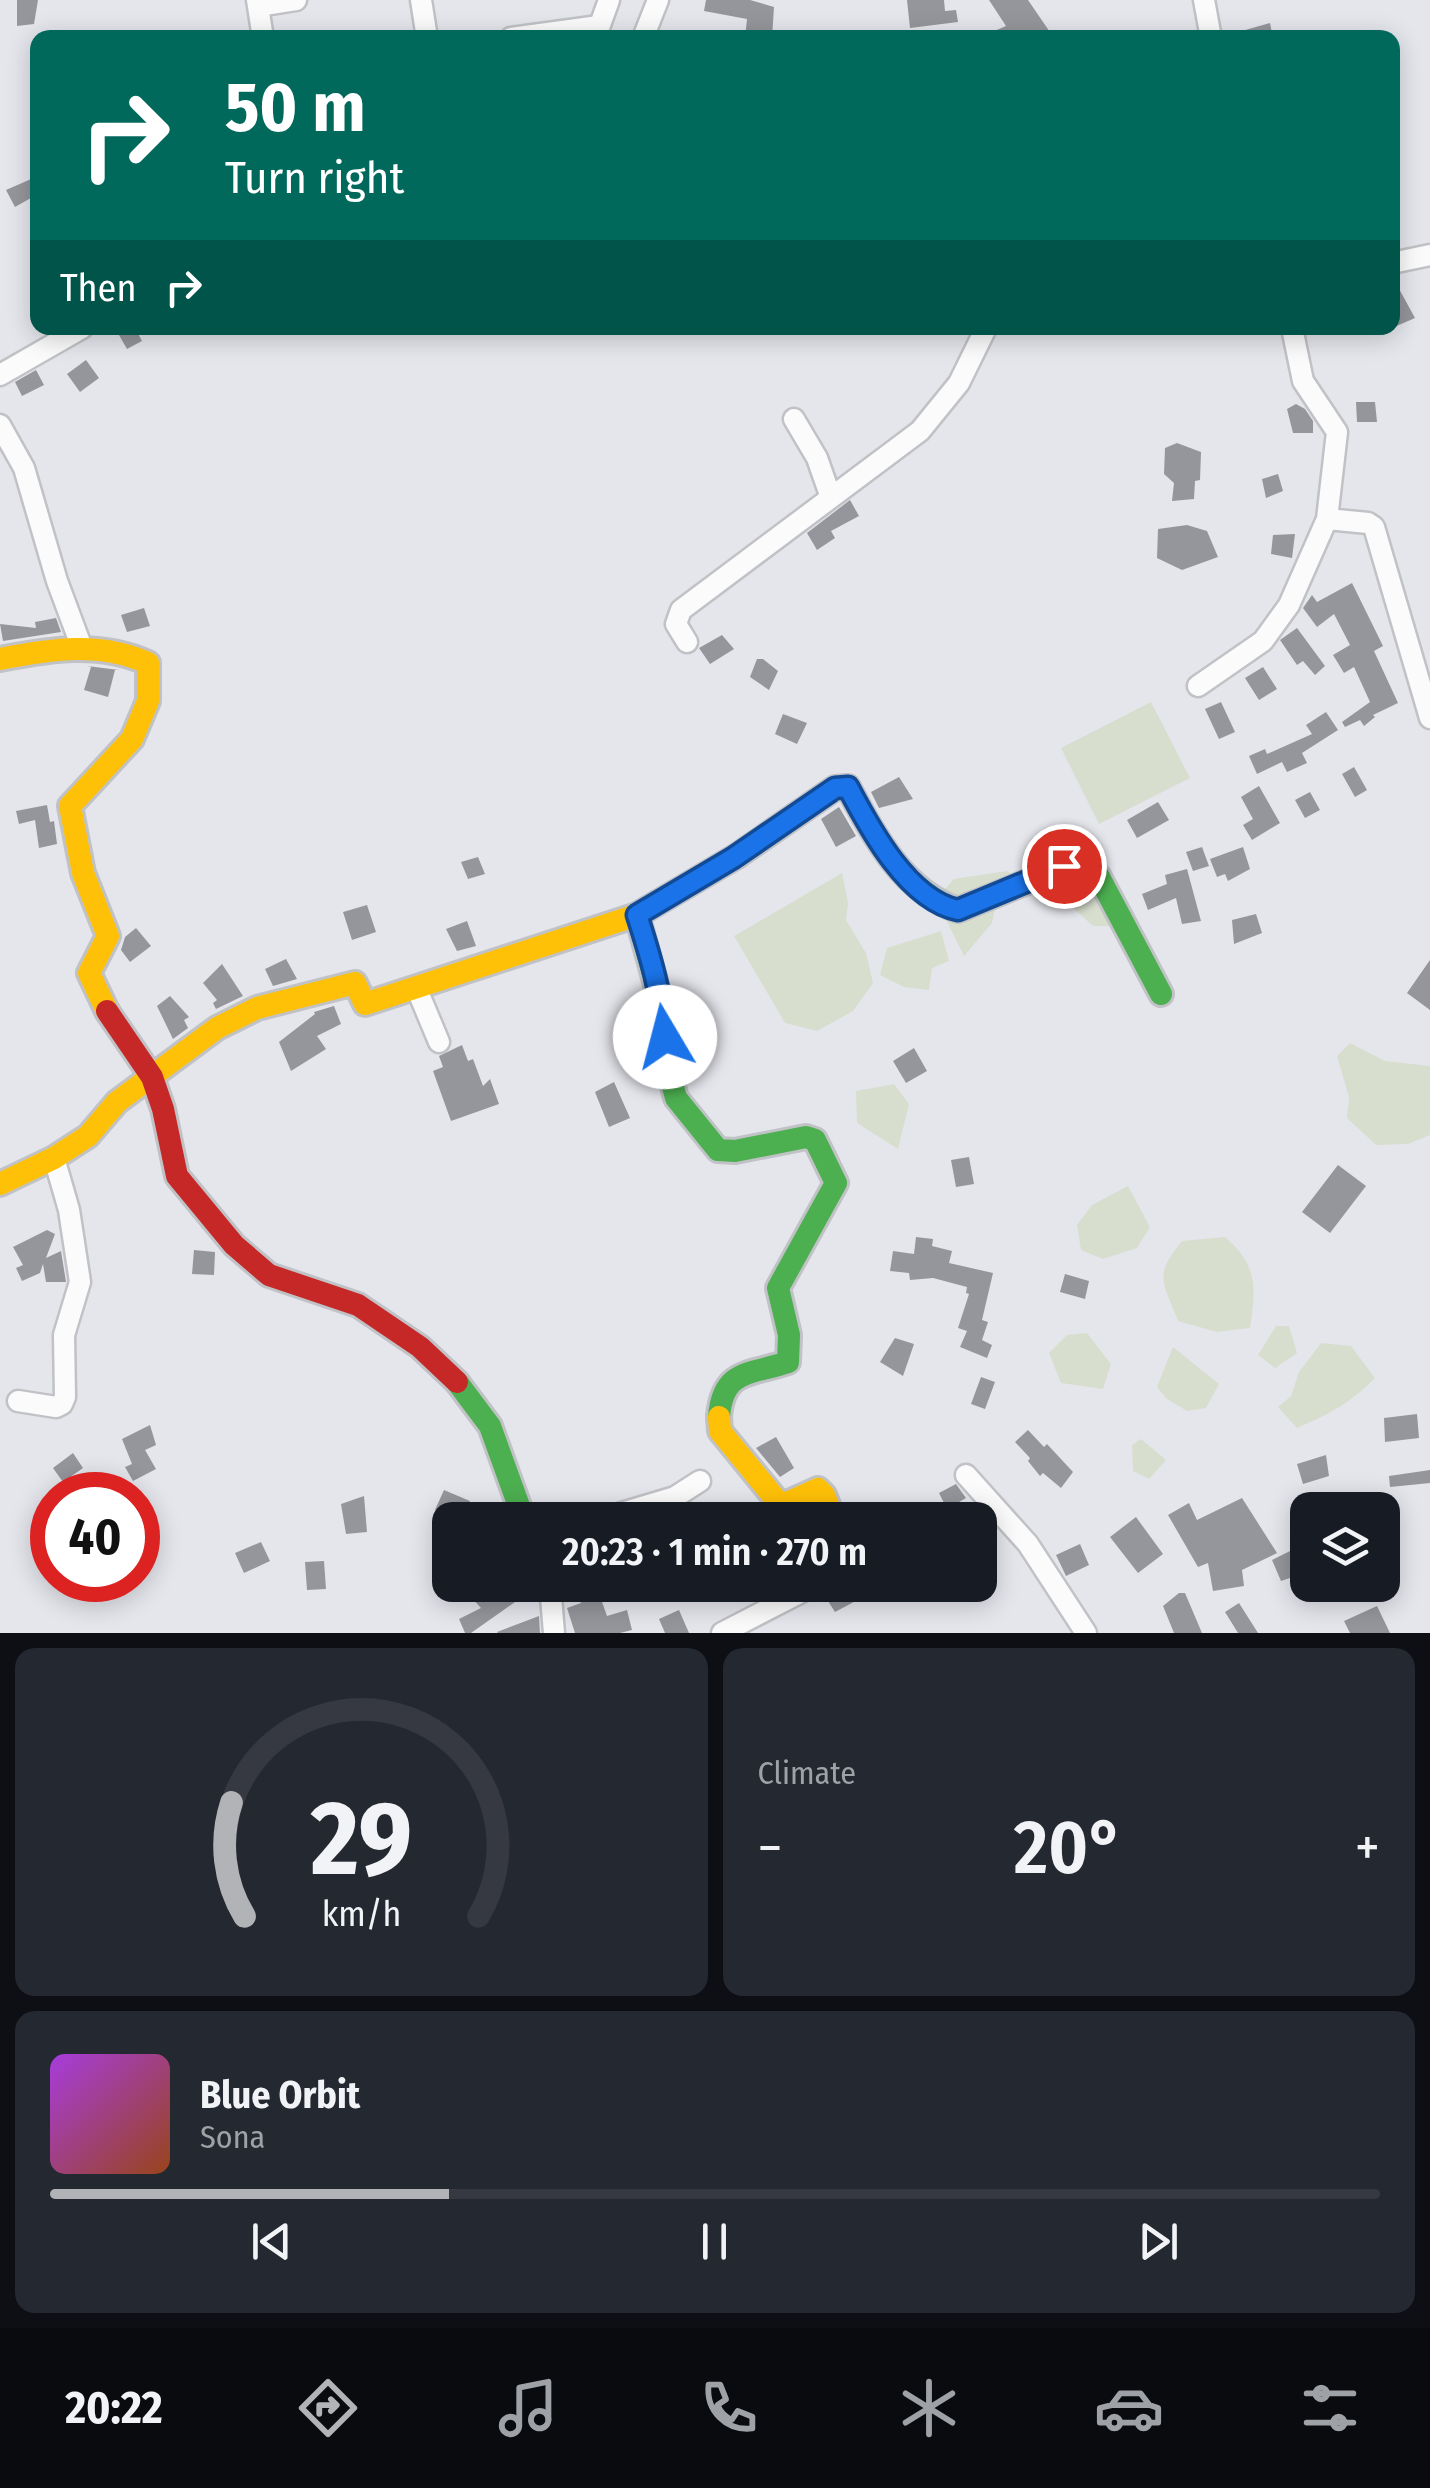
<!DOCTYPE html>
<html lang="en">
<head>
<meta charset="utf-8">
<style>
  :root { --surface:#171b24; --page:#242831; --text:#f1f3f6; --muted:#9ea1a6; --line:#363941; --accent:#b1b3b7 }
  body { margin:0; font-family:"Fira Sans Condensed",sans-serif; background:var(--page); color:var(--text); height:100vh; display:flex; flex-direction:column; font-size:38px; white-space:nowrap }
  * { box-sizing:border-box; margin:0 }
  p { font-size:32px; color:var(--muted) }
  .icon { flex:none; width:55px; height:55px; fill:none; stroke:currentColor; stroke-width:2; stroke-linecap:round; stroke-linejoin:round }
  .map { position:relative; height:1633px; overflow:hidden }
  .drawer { display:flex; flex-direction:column; gap:15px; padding:15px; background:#0d0f14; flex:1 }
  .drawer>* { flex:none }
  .hud { position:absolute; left:30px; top:30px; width:1370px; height:305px; border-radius:20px; box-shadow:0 5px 25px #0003; background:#00695c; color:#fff; overflow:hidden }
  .controls { position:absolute; left:1290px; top:1492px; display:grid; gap:20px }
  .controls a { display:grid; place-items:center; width:110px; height:110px; border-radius:20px; background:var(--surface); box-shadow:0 5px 25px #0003; font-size:50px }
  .speed { position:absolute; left:30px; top:1472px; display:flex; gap:20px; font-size:50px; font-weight:700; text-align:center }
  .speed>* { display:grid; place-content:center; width:130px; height:130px; border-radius:50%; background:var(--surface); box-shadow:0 5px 25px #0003; line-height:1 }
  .speed .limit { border:15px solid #d22; background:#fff; color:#111 }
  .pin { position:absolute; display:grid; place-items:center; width:85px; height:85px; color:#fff; margin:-42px; border:5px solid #fff; border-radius:50%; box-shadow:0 2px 10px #0007 }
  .me { position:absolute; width:110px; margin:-55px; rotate:352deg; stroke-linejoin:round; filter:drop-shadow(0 0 8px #0008) }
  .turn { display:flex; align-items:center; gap:35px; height:210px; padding:0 30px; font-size:45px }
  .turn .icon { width:130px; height:130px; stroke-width:2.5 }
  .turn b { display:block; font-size:70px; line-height:85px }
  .then { display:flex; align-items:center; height:95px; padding:0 30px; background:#0003; gap:20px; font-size:38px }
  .big { font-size:75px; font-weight:600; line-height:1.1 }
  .drawer .widget { flex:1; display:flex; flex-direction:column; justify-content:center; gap:15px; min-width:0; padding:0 35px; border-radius:20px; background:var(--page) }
  .drawer .dial { align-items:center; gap:0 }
  .dial svg { height:260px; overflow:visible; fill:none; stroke:var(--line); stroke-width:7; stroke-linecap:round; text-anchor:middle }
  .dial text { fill:var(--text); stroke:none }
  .song { display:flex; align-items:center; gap:30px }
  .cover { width:120px; height:120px; border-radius:15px; background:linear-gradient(135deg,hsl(280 70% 55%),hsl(20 70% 35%)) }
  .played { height:10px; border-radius:5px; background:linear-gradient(90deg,var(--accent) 30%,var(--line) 30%) }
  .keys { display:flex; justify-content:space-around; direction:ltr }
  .heat { display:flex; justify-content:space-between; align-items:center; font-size:55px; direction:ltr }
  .drawer .tiles { flex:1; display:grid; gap:15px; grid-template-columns:1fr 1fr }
  .widget:last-child { grid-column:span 2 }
  .trip { position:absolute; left:432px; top:1502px; width:565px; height:100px; border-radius:20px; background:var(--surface); box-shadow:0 5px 25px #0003; font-weight:600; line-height:100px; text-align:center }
  .menu { display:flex; height:160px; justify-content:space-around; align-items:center; background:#090b0e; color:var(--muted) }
  .menu .icon { width:70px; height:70px }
  .menu .on { color:var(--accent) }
  .menu b { font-size:45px; color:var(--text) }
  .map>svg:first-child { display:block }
  .green { fill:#d7dece }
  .building { fill:#95969b }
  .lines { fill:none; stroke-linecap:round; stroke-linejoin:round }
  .street-casing { stroke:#c1c2c6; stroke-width:25 }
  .fast-casing { stroke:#c1c2c6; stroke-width:28 }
  .slow-casing { stroke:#c1c2c6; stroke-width:28 }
  .jam-casing { stroke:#c1c2c6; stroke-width:28 }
  .street { stroke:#fbfbfc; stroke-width:20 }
  .fast { stroke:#4caf50; stroke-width:22 }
  .slow { stroke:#ffc107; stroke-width:22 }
  .jam { stroke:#c62828; stroke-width:22 }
  .route-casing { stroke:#114b97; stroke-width:25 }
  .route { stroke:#1a73e8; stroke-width:18 }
</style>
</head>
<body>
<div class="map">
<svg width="1430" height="1633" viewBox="0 0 1430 1633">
  <rect width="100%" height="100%" fill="#e5e6ec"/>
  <path class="green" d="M1151,702L1190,778L1099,824L1061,748Z
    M1097,867L1115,885L1134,913L1119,926H1093L1071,906L1073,879Z
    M1007,871L1029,883L997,899L992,923L964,956L936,899L954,879Z
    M842,873L848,903L846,920L866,953L873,983L853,1011L817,1031L785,1023L734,936Z
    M941,931L949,961L932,968L929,990L904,987L880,975L887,948Z
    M1350,1043L1385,1061L1430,1066V1135L1408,1144L1376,1145L1347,1118L1349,1097L1337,1056Z
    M894,1084L909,1104L898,1149L857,1123L856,1091Z
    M1128,1186L1150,1227L1137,1248L1103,1259L1081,1250L1077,1225L1092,1205Z
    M1225,1237C1258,1265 1256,1288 1250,1328L1217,1332L1178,1321C1163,1282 1153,1276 1182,1241Z
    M1276,1326H1289L1297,1353L1275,1368L1258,1355Z
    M1087,1333L1111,1364L1103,1389L1061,1383L1049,1353L1067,1335Z
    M1321,1343L1351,1346L1375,1378C1352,1402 1328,1415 1297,1428L1278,1407L1291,1396L1299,1372Z
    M1173,1347L1219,1384L1206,1408L1187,1411L1167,1399L1157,1387Z
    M1141,1439L1166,1460L1149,1479L1133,1471L1132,1445Z"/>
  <path class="building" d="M17,0H38L34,24L17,26Z
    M706,0H750L774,7L772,38H745L747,19L704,11Z
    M907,0H944L945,11L956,10L958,22L910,28Z
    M989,0H1028L1054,38H978L1006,26Z
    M1270,23L1273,38H1232L1231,34Z
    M38,176V194L15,207L6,190Z
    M1392,276L1415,318L1392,328Z
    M115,328H135L142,341L127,349Z
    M86,360L99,378L80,392L67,374Z
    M36,370L44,385L22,396L15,382Z
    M1356,402H1375L1377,422H1357Z
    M1296,404L1305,409L1313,421V433H1293L1287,409Z
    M1177,443L1201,452L1200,480L1195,481L1194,499L1172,501L1174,483L1164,474L1165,448Z
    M1278,474L1283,491L1266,498L1262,479Z
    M850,500L859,516L831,531L835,538L817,550L807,533Z
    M1187,525L1207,531L1218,557L1182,570L1157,558L1158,529Z
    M1295,534L1292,558L1271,554L1273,535Z
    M1352,583L1383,646L1374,651L1398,703L1373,715L1375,717L1364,726L1360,720L1345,727L1342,722L1370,702L1354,667L1344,673L1333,655L1350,645L1334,614L1317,627L1303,608L1312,595L1317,602Z
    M144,608L150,626L127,632L121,615Z
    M56,618L61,632L3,641L0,624L36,628L35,622Z
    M1297,628L1325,666L1315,675L1303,661L1297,665L1280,640Z
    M722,635L734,649L710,664L699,648Z
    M757,659H763L778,671L769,690L750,677Z
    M87,666L119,670H115L108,697L84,690L91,667Z
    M1263,667L1277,689L1259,700L1245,678Z
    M1221,702L1235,732L1219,739L1205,709Z
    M1326,712L1338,730L1302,753L1307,763L1287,772L1282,762L1257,774L1249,756L1265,749L1267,754L1312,734L1306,725Z
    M783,714L807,723L797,744L775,734Z
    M1354,767L1367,790L1355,797L1342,774Z
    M899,777L913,799L879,808L871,792Z
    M1259,786L1280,823L1252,840L1243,825L1253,819L1241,797Z
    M1310,792L1320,810L1305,818L1295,800Z
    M1158,802L1169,820L1137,838L1127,820Z
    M47,805L50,822L54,821L57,844L39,848L35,820L19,824L16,811Z
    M839,807L856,836L836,847L821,819Z
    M1202,847L1209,866L1193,871L1186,852Z
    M1243,847L1250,869L1228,881L1225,874L1217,877L1210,859Z
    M478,857L485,874L468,879L461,862Z
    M1187,869L1201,921L1182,924L1176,898L1148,910L1142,894L1167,884L1165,875Z
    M367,905L376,932L352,940L343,912Z
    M1256,914L1262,933L1234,944L1232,920Z
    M467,921L476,946L457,951L446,929Z
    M136,928L151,946L130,962L121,950L125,937Z
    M286,959L297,979L273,986L265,969Z
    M1430,960V1010L1407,993Z
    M222,964L243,996L216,1009L213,1003L217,1000L203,983Z
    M170,996L189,1017L184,1020L188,1028L173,1039L157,1006Z
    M334,1006L341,1024L317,1036L326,1049L291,1071L279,1042L315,1014L314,1012Z
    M682,1025H699L702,1049H687Z
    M462,1045L468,1061L473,1059L483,1086L490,1079L499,1104L451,1121L433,1071L443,1067L439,1056Z
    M914,1048L927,1071L906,1083L893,1061Z
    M614,1082L630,1118L609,1127L595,1092Z
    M969,1157L974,1184L956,1187L951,1160Z
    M1338,1165L1366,1186L1330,1233L1302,1212Z
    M47,1230L55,1234L46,1258L61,1251L66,1282H46L43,1264L40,1273L22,1281L16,1268L23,1265L13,1247Z
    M916,1237L933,1239L932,1246L952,1251L949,1263L993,1273L982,1320L988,1322L982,1340L992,1345L987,1358L960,1347L967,1331L958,1328L969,1294L966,1293L967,1287L933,1278L910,1280L909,1273L890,1271L893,1251L914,1254Z
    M194,1250L215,1252L214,1275L192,1274Z
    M1065,1274L1089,1281L1085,1299L1060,1292Z
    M895,1338L914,1344L903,1376L880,1362Z
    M981,1377L995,1382L985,1409L971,1404Z
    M1417,1414L1419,1438L1385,1442L1384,1418Z
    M150,1425L156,1445L145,1450L156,1469L133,1481L125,1467L132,1464L122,1439Z
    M1028,1430L1044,1447L1047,1444L1073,1472L1061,1488L1043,1473L1040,1476L1028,1461L1030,1458L1015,1442Z
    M776,1437L794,1468L780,1477L756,1448Z
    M73,1453L83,1468L63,1482L53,1468Z
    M1326,1455L1329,1476L1303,1484L1297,1464Z
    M1430,1470V1483L1390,1487L1389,1476Z
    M956,1484L966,1498L947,1509L939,1493Z
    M444,1490L470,1501L463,1520L435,1510Z
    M364,1496L367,1532L346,1534L341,1504Z
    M1242,1498L1277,1553L1242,1570L1244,1586L1213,1591L1208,1563L1198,1567L1168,1515L1189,1503L1197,1520Z
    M1136,1517L1163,1554L1138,1573L1110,1537Z
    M261,1542L270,1561L244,1573L235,1553Z
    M1080,1544L1089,1565L1066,1576L1056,1555Z
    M1294,1549L1305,1573L1281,1581L1272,1560Z
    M324,1561L326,1589L307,1590L305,1562Z
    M460,1585H518L525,1595L471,1633H465L459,1619L481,1608Z
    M587,1585H596L607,1616L627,1610L632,1630L620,1633H575L567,1608L581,1603L576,1588Z
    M844,1585H859L865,1596L835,1612L828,1601L847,1591Z
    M1179,1593H1185L1202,1633H1174L1163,1606Z
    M1239,1603L1258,1633H1238L1225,1612Z
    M1377,1606L1390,1633H1350L1344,1621Z
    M679,1610L689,1633H665L659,1619Z
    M539,1616L540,1633H498L497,1632Z"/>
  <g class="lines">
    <defs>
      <path id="street" d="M257,0L263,38
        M421,0L427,38
        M1204,0L1211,38
        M258,6L296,0
        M596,36L609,0
        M511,38L599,26
        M643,38L658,0
        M1392,263L1430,255
        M1292,328L1303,381L1337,432L1327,519L1368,523L1374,527L1430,718
        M0,375L82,328
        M794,419L817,458L830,495
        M0,425L24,468L57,581L82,648
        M687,642L676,624L681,610L920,431L959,383L986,328
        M1198,686L1263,641L1289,605L1327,519
        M416,987L439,1042
        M18,1401L56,1407L62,1404L65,1397L64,1335L80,1282L69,1210L54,1158
        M966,1475L1028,1544L1086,1633
        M598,1520L675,1497L700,1481
        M550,1585L554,1633
        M722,1633L815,1585"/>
      <path id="fast" d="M737,856L835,788L848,787C874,836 903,891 958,910L1064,867L1087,863L1099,877L1161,994
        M637,915L663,1011L667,1064L676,1098L718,1150L735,1151L806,1137L815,1140L836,1183L778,1288L789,1335L788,1362C751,1375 723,1368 719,1417
        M457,1382L490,1426L524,1520"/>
      <path id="slow" d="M0,659C51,649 99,641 148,663V701L132,739L70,806L83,873L108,936L89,973L107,1011
        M0,1184L54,1158L88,1136L117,1102L217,1028L257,1008L355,983L365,1004L637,915L737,856
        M719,1417L720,1431L778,1502L787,1503L818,1489L824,1495L834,1520"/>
      <path id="jam" d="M107,1011L152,1077L163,1109L177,1176L234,1245L269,1275L358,1305L420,1347L457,1382"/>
    </defs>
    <use href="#street" class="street-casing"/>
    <use href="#fast" class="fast-casing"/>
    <use href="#slow" class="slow-casing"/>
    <use href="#jam" class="jam-casing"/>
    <use href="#street" class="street"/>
    <use href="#fast" class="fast"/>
    <use href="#slow" class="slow"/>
    <use href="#jam" class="jam"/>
  </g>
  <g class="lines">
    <defs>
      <path id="route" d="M665,1037C662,995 650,955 637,915L733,858L835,788L848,787C870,829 908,900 958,910L1064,866"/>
    </defs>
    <use href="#route" class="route-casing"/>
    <use href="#route" class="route"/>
  </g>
</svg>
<div class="controls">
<a><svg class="icon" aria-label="layers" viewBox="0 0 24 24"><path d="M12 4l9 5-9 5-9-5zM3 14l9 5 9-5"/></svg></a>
</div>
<div class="speed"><div class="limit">40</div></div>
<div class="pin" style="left:1064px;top:866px;background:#d93025"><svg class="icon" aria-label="arrive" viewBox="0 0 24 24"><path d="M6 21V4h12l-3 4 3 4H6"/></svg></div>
<svg class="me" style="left:665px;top:1037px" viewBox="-20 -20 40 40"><circle r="19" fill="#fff"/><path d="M0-13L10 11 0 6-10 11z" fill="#1a73e8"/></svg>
<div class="trip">20:23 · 1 min · 270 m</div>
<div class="hud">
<div class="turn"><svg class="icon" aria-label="right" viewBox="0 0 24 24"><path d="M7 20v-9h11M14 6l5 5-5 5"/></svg><div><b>50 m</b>Turn right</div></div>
<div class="then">Then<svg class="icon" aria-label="right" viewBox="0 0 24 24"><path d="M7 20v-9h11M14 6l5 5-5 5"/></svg></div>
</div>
</div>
<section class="drawer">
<div class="tiles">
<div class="widget dial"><svg viewBox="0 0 100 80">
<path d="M14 69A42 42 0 1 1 86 69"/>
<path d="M14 69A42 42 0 0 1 10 34" stroke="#b1b3b7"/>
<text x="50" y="56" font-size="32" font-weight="700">29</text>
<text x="50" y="72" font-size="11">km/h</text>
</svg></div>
<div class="widget"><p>Climate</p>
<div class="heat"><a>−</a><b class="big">20°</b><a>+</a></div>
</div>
<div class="widget">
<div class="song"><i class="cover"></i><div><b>Blue Orbit</b><p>Sona</p></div></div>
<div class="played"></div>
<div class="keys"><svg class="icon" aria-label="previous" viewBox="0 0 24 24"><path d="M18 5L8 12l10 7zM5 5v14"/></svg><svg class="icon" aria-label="pause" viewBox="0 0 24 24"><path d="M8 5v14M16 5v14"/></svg><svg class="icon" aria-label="next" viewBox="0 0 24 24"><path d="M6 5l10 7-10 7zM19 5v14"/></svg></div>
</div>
</div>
</section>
<nav class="menu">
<b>20:22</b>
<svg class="icon on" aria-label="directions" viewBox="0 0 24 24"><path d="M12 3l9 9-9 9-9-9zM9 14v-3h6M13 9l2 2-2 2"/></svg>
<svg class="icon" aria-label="music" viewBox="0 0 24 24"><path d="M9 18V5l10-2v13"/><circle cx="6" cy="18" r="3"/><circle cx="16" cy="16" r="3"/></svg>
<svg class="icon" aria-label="phone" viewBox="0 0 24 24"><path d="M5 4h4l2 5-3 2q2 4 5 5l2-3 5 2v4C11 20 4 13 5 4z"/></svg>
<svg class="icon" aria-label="climate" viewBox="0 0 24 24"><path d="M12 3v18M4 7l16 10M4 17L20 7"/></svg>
<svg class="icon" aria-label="car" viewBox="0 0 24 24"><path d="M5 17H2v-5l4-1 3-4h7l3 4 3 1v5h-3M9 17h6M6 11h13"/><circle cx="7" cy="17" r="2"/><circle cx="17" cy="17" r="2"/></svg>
<svg class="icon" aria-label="filters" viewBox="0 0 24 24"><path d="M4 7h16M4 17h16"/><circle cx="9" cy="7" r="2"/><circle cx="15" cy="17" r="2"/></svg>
</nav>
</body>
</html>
